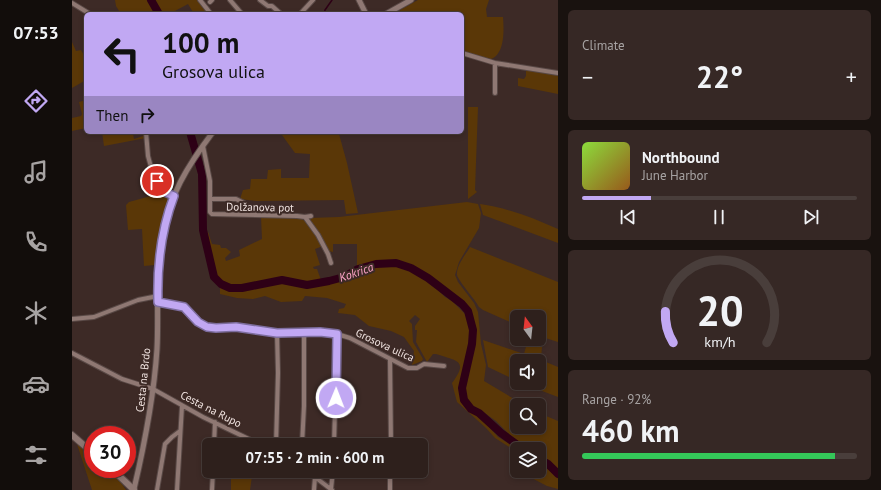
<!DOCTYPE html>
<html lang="en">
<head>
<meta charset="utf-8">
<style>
  :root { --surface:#2e201c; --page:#362825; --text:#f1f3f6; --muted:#a7a3a3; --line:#493e3b; --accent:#c1a8f3 }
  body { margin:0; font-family:"PT Sans",sans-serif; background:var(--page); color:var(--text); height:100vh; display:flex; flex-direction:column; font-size:15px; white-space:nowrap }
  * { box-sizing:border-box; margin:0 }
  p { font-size:13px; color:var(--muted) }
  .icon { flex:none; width:22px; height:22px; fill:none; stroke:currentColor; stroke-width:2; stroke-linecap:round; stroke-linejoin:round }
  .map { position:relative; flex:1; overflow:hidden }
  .sheet { display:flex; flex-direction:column; gap:10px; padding:10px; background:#19120f; width:323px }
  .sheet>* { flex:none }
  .banner { position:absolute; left:12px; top:12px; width:380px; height:122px; border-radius:6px; box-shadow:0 2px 6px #0003,0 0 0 1px var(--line); background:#c1a8f3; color:#111; overflow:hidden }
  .needle { width:26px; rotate:345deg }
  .buttons { position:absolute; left:438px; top:310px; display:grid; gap:8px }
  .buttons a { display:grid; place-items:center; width:36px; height:36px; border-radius:6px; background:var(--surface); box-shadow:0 2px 6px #0003,0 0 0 1px var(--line); font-size:20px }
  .speed { position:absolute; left:12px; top:426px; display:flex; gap:8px; font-size:20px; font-weight:700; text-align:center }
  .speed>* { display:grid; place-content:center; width:52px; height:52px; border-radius:50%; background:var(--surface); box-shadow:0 2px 6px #0003,0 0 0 1px var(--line); line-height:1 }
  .speed .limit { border:6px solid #d22; background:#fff; color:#111 }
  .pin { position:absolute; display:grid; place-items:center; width:34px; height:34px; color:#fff; margin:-17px; border:2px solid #fff; border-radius:50%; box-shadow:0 1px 4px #0007 }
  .me { position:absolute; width:44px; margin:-22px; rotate:1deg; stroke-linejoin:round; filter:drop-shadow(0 0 3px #0008) }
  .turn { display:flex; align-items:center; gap:14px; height:84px; padding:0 12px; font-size:18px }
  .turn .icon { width:52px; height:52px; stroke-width:2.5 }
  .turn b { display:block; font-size:28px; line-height:34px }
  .then { display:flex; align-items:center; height:38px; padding:0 12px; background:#0003; gap:8px; font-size:15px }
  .big { font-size:30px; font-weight:700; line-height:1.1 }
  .sheet .widget { flex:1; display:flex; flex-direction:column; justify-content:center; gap:6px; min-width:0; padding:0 14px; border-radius:6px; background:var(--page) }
  .sheet .dial { align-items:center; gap:0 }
  .dial svg { height:104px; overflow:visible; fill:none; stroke:var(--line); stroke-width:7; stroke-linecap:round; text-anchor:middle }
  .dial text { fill:var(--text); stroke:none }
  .song { display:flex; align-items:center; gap:12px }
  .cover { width:48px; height:48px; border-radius:6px; background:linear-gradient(135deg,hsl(90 70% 55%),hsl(30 70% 35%)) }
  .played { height:4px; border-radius:2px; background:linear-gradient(90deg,var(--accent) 25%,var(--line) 25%) }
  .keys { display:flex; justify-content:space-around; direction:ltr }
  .heat { display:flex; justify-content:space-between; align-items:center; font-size:22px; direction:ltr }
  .charge { height:6px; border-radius:3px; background:linear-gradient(90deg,#34c759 92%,var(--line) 0) }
  .trip { position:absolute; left:130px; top:438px; width:226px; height:40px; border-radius:6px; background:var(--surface); box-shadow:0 2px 6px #0003,0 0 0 1px var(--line); font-weight:700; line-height:40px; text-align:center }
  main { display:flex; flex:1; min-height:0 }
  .tab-bar { display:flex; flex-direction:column; width:72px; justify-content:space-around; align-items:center; background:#120d0b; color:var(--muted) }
  .tab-bar .icon { width:28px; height:28px }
  .tab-bar .active { color:var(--accent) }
  .tab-bar b { font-size:18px; color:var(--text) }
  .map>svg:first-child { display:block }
  .green { fill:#5a3707 }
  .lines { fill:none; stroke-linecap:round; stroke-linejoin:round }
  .stream { stroke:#2e0016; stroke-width:1.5 }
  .river { stroke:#2e0016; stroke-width:8 }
  .minor-casing { stroke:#584845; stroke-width:6 }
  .tertiary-casing { stroke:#584845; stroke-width:7 }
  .secondary-casing { stroke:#584845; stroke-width:8 }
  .minor { stroke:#8f7873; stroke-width:4 }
  .tertiary { stroke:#8f7873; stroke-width:5 }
  .secondary { stroke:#8f7873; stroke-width:6 }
  .route-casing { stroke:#7d6d9e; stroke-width:10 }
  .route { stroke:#c1a8f3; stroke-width:7 }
  .labels { text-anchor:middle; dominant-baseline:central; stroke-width:4; stroke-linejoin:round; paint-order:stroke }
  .street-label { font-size:11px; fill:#f0e3e0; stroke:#3d2a26 }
  .water-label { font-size:12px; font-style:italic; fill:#fca2c6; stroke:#3d2a26 }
</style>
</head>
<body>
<main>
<nav class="tab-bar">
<b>07:53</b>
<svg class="icon active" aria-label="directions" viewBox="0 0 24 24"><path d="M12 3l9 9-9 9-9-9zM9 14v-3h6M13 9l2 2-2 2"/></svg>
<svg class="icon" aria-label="music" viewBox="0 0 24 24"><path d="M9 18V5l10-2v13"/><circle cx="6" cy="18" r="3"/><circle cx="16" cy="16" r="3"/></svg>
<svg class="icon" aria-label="phone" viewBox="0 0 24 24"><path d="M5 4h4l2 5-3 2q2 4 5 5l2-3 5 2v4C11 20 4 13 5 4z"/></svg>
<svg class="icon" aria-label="climate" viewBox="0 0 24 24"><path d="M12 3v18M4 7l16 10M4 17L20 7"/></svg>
<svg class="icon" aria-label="car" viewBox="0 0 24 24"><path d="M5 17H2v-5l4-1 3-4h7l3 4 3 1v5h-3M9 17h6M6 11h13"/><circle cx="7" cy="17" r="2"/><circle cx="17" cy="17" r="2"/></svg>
<svg class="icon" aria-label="filters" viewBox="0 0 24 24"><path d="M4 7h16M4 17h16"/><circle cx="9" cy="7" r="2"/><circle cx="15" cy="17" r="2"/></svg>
</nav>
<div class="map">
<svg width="486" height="490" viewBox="0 0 486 490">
  <rect width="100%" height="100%" fill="#3d2a26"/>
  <path class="green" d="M43,0H77L84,14H49L44,6Z
    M82,0H125L136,14H122L116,4L101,12L102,14H89Z
    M346,0H417L414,9L415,17H431C432,30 433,54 419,59L390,52V14H321Z
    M0,42L4,51L9,50L14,59V80L0,88Z
    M454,69L486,75V94L446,86V78L452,79L454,76Z
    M14,100V128L0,131V118L9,116L10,114L7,102Z
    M396,107H406L403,190L405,192L396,199Z
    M30,132H68L61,133L62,139L71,136L70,132H73L74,138L32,146Z
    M230,132H273L267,134L275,163L286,213L274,214L272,200L184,201L168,199L171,190L178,189L179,179H195L196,170L209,169V178H237L238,154L223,153L210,135L211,133L220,134Z
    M86,194L95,197L96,201L87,235L83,265L72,266L70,229L56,230L54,205L57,202Z
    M395,202L406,204L409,213L407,228L387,262L383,275L386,282L402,303L406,312L409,344L414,365L412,381L452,405H445V427H467V413L486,421V472L474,460L467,456V449H457L443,440L424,421L407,409L400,406L393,395V381L401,348L403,329L397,308L368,284L344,268L334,263L315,261H303L285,267V244H261V252L257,251L236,219L238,218L267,217Z
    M408,204C436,208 461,218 486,229V243L411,215Z
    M189,217C199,217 225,215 233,221C241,227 246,237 251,246L243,249L248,265L241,267L242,269H245L249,280L232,282L216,279H205L175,285L158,286L153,284L144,275L142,270L135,233L136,232L140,244L148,245L149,248H154L159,252L153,258L154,261L168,256L167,250L190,239Z
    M398,247L486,282V342L467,336V317H445V325L411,310L407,307C403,299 387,282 385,275C384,266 394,254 398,247Z
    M312,264L328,266L344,273L360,284L373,297L380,301L395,316L399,338L388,390L389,400L399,412L409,418L426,437L446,449L445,452L423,438L414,428L385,402L380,383C397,360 385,361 364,354H361L355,362L344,342L345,330H343V326L348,319L343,315L337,321L340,324L341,342L351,359L350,361L340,365L342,351L332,337L319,331L297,326L283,315L266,313L267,309L272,308L274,304L255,298L233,296L230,301L209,302L193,296L181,299L165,298L148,294V286L163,289H170L211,282L234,287L245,286L268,280L290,269Z
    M456,339H466L467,346L470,347L469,357L474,359V362L486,367V397L449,383H467V361H445V381L416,367L411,340L452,354Z
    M5,444L21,458V469H34L49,483L54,490H20Z
    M467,460L486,476V489L475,486L452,474L450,471H467Z
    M159,471H165L166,474H179V471H188L187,476H180L178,490H159Z"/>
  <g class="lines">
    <path class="stream" d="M252,14L253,10L260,0"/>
    <path class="river" d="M79,0L87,14
      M118,132L130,174L131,230L142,277L149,284L158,288H170L210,280L235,285L257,281L272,277L286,269L304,264L324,263L339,268L356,278L390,304L396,311L401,330L400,344L390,388L392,400L399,409L407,413L429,433L451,449
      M467,459L476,464L486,474"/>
    <defs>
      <path id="minor" d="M128,0L139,14
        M158,0L170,14
        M188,0L196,6H200L209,14
        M138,2L140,0
        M0,3L18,14
        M228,14L241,0
        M390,53L423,63L486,73
        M423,63V93
        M74,132L76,156L79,167L90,191L102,196
        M131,146L138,181V212L140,214L225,216L233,217L239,216
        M138,199H164L172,203L184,215
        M233,217L246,235L256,254L259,263
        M86,302L112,307L126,322L135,327L153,328L164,327L205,333L232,334L248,332L265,334L278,338L336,368H345L352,364L372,366
        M0,319L22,317L66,300L86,296
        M0,353L50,379L81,389L131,417L189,445
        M318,359L319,445
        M142,445L143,422
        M204,445L206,373L205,333
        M230,445L232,406V334
        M262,445L265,334
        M235,471L260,490
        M259,489L261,471
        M85,490L93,444L100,437L108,431
        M105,490L110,406
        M140,490L141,471
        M242,490L243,477
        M318,490V471"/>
      <path id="tertiary" d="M287,0L294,14
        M314,14L339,0
        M62,489C73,442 82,396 85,349C87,312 83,275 89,240C96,197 116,165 141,132"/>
      <path id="secondary" d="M0,435L21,453
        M40,469L62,490"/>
    </defs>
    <use href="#minor" class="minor-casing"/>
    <use href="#tertiary" class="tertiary-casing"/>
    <use href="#secondary" class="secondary-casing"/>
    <use href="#minor" class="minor"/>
    <use href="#tertiary" class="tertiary"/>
    <use href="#secondary" class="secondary"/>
  </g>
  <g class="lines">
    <defs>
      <path id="route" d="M85,181L90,191L102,196C89,230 85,266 86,302L112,307L126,322L135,327L144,328L164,327L205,333L248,332L265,334L264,398"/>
    </defs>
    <use href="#route" class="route-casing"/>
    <use href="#route" class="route"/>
  </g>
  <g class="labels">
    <g class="street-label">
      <text transform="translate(188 207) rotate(1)">Dolžanova pot</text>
      <text transform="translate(313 345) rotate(25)">Grosova ulica</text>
      <text transform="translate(71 380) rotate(-84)">Cesta na Brdo</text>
      <text transform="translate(139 409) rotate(27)">Cesta na Rupo</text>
    </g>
    <g class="water-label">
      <text transform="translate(284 272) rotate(-19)">Kokrica</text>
    </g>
  </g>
</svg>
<div class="buttons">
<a><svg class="needle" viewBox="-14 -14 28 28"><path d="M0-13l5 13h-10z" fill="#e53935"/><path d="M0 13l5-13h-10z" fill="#a7a3a3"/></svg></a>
<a><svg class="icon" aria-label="sound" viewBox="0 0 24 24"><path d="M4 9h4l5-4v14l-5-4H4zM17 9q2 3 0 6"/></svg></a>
<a><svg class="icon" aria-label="search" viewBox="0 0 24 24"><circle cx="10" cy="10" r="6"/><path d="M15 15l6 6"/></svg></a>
<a><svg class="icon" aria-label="layers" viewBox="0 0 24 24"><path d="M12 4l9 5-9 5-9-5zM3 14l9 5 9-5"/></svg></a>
</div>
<div class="speed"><div class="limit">30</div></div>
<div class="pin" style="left:85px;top:181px;background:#d93025"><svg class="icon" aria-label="arrive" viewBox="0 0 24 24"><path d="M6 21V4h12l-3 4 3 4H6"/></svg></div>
<svg class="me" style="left:264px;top:398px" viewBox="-20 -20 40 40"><circle r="17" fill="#c1a8f3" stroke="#fff" stroke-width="3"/><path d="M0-11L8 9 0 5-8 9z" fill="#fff"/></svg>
<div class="trip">07:55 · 2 min · 600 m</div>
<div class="banner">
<div class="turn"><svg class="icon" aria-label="left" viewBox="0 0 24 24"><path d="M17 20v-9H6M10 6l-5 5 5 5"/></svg><div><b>100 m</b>Grosova ulica</div></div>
<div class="then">Then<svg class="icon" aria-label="right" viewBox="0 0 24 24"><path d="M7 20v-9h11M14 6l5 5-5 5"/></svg></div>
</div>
</div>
<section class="sheet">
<div class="widget"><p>Climate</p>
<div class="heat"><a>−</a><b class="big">22°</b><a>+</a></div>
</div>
<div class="widget">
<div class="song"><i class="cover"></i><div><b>Northbound</b><p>June Harbor</p></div></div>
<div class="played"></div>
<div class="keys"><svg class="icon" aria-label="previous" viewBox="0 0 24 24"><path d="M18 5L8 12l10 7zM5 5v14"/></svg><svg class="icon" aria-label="pause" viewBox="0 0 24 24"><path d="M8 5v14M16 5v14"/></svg><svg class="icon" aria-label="next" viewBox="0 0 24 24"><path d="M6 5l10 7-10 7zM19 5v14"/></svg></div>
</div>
<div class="widget dial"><svg viewBox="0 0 100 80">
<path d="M14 69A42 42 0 1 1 86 69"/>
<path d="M14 69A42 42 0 0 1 8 45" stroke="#c1a8f3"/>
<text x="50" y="56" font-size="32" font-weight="700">20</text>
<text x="50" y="72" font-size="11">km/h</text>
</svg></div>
<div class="widget"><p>Range · 92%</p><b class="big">460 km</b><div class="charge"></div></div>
</section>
</main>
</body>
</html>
